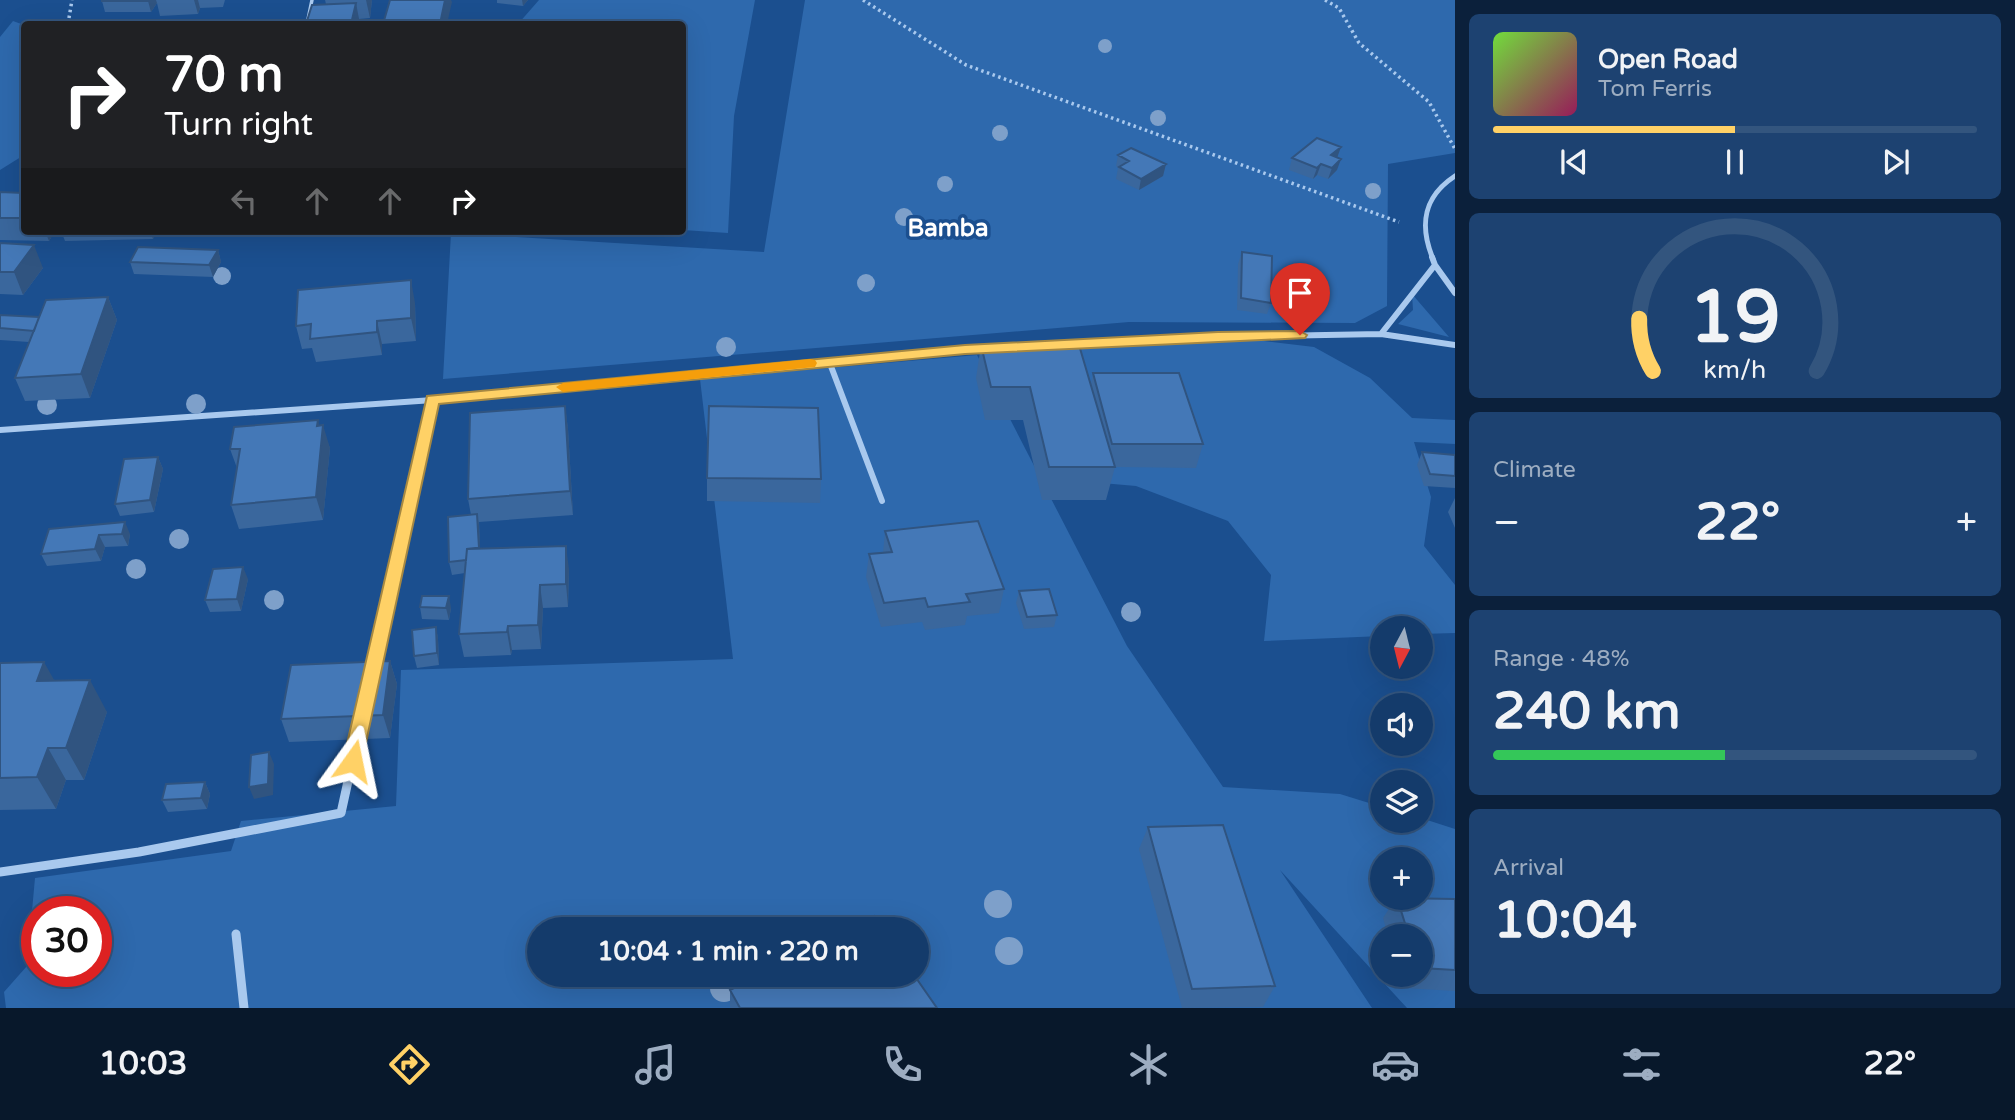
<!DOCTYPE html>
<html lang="en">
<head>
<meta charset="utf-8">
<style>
  :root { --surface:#143b6b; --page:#1d4271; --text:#f1f3f6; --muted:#9dadc1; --line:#33557e; --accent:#ffd166 }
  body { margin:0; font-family:"Varela Round",sans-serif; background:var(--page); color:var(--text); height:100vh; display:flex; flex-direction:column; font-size:26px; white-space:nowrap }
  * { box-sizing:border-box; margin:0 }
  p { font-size:23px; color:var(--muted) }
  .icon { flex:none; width:38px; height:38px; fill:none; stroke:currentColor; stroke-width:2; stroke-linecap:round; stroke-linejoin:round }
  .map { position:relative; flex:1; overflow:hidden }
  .details { display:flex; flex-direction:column; gap:14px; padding:14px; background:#0b203b; width:560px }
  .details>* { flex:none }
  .top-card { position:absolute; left:21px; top:21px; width:665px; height:214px; border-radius:7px; box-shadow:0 7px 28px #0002,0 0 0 2px var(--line); background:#202124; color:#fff; overflow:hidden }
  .needle { width:46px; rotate:187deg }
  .controls { position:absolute; left:1370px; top:616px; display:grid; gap:14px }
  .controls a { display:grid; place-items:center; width:63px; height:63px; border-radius:50%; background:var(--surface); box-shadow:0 7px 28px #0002,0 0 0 2px var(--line); font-size:35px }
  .speed { position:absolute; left:21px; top:896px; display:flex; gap:14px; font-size:35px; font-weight:700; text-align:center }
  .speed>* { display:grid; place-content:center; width:91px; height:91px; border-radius:50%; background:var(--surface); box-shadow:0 7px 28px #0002,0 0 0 2px var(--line); line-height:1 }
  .speed .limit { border:10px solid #d22; background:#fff; color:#111 }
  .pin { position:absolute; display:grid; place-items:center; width:60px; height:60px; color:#fff; margin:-72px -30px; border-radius:50% 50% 50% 0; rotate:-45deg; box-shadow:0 0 7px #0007 }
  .pin .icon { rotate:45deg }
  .me { position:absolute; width:77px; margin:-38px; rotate:12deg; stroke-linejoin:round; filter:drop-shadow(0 0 5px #0008) }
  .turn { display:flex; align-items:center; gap:24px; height:147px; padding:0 28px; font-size:32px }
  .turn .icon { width:91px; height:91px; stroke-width:2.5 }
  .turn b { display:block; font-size:49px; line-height:60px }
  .lanes { display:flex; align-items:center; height:66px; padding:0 28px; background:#0003; justify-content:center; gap:35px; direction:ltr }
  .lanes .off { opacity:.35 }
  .big { font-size:52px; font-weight:700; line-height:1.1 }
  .details .tile { flex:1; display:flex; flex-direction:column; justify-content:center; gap:10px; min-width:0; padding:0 24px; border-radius:10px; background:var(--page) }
  .details .dial { align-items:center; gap:0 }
  .dial svg { height:182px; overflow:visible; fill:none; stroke:var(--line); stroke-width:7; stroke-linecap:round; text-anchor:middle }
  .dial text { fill:var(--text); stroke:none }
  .song { display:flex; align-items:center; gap:21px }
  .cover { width:84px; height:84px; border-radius:10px; background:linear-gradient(135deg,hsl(100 70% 55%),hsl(330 70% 35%)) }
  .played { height:7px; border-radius:4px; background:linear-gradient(90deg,var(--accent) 50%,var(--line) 50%) }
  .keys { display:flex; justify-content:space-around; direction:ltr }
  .heat { display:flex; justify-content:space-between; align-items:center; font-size:38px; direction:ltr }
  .charge { height:10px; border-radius:5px; background:linear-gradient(90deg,#34c759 48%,var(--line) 0) }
  .trip { position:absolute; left:527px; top:917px; width:402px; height:70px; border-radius:35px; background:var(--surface); box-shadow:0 7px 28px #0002,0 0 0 2px var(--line); font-weight:700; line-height:70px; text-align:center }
  .tabs { display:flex; height:112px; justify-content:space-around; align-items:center; background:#08182b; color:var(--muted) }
  .tabs .icon { width:49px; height:49px }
  .tabs .on { color:var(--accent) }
  .tabs b { font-size:32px; color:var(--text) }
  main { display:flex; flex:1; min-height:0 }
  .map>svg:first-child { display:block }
  .green { fill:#2e69ad; fill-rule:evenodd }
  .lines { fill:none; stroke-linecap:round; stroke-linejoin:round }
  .path { stroke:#a9c9ee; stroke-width:3.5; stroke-dasharray:2.5 3.5; stroke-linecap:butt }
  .lane { stroke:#a9c9ee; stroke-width:3.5 }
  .street-far2 { stroke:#a9c9ee; stroke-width:5 }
  .street-far1 { stroke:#a9c9ee; stroke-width:6 }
  .street { stroke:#a9c9ee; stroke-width:9 }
  .tree { fill:#7ea0ca }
  .wall { fill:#3a679d }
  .shaded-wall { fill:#305480 }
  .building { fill:#4478b7; stroke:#305480; stroke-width:2 }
  .route { fill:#ffd166; stroke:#a68842; stroke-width:2 }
  .slow { fill:#f59e0b }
  .labels { text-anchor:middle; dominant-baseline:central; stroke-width:7; stroke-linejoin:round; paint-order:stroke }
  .quarter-label { font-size:24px; font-weight:bold; fill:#fff; stroke:#1b4f8f }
</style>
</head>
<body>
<main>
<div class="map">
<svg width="1455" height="1008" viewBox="0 0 1455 1008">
  <rect width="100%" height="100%" fill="#1b4f8f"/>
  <path class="green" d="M539,0H755L734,116L728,233L683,230L682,24H518Z
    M805,0H1455V153L1388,164L1387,306L1355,323L1129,322L443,379L451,233L764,252Z
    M13,21L24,25V155L0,170V37Z
    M1412,294L1449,337L1398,324L1413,310Z
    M1240,338L1314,347L1370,378L1412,418L1455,420V444L1414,442L1431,497L1424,546L1455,585V633L1421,634V628H1382V636L1264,641L1271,575L1228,521L1136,486L1067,480L1050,350L1123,343Z
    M977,355L1127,646L1223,787L1340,794L1382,807V821H1421V818L1455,829V1008H1407L1280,870L1372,1008H6L4,992L27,966L35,878L231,851L241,821L396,806L401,670L733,659L700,379ZM1382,859H1421V898H1382ZM37,912H96V971H37ZM539,929H917V975H539ZM1382,936H1421V975H1382Z"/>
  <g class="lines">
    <path class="path" d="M863,0L966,65L1399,222
      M1325,0L1339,8L1359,43L1429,102L1455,149
      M68,24L72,0"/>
    <path class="lane" d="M307,24L312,0"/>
    <path class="street-far2" d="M1433,259C1419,225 1423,197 1455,176"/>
    <path class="street-far1" d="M1435,265L1455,293
      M1381,334L1455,345
      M1037,346L1218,337L1381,334L1435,265L1432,257
      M829,361L882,501
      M0,430L433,400L990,348
      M391,588L433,400"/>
    <path class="street" d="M373,669L391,586
      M0,872L139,852L341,813L359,731
      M236,934L244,1008"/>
  </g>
  <g class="tree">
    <circle cx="1105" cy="46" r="7"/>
    <circle cx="1158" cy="118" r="8"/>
    <circle cx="1000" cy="133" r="8"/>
    <circle cx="945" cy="184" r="8"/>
    <circle cx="1373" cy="191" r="8"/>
    <circle cx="904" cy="217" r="9"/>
    <circle cx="222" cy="276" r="9"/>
    <circle cx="866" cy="283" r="9"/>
    <circle cx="726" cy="347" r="10"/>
    <circle cx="196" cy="404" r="10"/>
    <circle cx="47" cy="405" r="10"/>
    <circle cx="179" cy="539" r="10"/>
    <circle cx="136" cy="569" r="10"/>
    <circle cx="274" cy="600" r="10"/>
    <circle cx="1131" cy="612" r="10"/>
    <circle cx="998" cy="904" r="14"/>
    <circle cx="1009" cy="951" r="14"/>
    <circle cx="724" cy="988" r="14"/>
  </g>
  <path class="wall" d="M102,0H225L223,7L200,8L198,14L160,16L157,3L151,12H105L102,1Z
    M325,0H372L370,18L359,19L360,24H306L326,4Z
    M497,0H528L523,6L497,3Z
    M1118,155L1166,164L1163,176L1139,190L1116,179L1118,168L1116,166Z
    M1337,157V170L1328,179L1317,175L1313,179L1289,170L1292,158Z
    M0,192L24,193V231H55L49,241L0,240Z
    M61,231H156L153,239L65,241Z
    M216,231H326L324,236L218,237Z
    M0,243L43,268L23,295L0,294Z
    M218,250L221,262L213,277L134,274L130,262Z
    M1242,252L1271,303L1267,314L1237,310L1238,264Z
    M108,297L117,320L90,398L25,401L15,378L29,342L0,340V315L39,317Z
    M415,303L416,341L382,344V355L316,362L312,348L302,349L296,326Z
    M981,345L1091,384L1093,373L1203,444L1196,468L1115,467L1106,500H1042L1023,420H985L976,378Z
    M565,406L568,429L573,515L479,522L480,548L569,569L568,607L543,608L541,649L512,650L511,655L464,657L459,634L465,573L452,575L449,562L471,515L468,499Z
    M320,426L330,448L323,520L239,529L231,505L237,468L230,449Z
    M1422,452L1455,455V488L1424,486L1417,465Z
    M158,457L163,469L154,512L120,516L115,504Z
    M707,478L821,479L820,503L707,501Z
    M1455,498V528L1448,512Z
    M49,529L130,534L128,546L105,547L101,561L47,566L41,554Z
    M885,531L1004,589L999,613L967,616L965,625L925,630L922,622L881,627L866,577L869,554L883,553Z
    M248,579L241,611L210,612L205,600Z
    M1019,591L1057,615L1054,627L1024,629L1016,603Z
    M420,607L451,608L449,620L422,619Z
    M436,627L438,639L439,665L417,668L414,656Z
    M390,661L397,684L390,738L289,742L281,719Z
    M0,663L55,680L107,712L84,780H66L56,809L0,810Z
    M205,782L210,794L207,809L168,812L162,800Z
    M1148,827L1275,986L1263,1007L1182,1008L1139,849Z
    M1396,898H1421L1455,899V991L1403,988L1399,975H1421V936H1388L1383,918Z
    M730,990L937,1008H730Z"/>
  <path class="shaded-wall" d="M149,0H156L157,3L151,12L148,1Z
    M194,0H198L200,8L198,14Z
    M366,0H372L370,18Z
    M445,0H451L452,2L447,24H440Z
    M522,0H528L523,6Z
    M356,3L360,24H351Z
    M1341,147L1337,158L1331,155Z
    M1341,159L1337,170L1328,179L1332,168Z
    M1166,164L1163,176L1139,190L1141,179Z
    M1321,164L1317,175L1313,179L1317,168Z
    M45,231H55L49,241Z
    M150,231H156L153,239Z
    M34,245L43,268L23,295L14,272Z
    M218,250L221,262L213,277L209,265Z
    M411,280L415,303L416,341L411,318Z
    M108,297L117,320L90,398L81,374Z
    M377,321L382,344V355L377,332Z
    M565,406L568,429L573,515L570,491Z
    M318,420L322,436L323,425L330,448L323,520L316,497Z
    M158,457L163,469L154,512L150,500Z
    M477,514L479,526L481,571L479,559Z
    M125,522L130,534L128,546L122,534Z
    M99,535L105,547L101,561L95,549Z
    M566,546L569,569L568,607L566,584Z
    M243,567L248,579L241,611L237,599Z
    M540,585L543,608L541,649L538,625Z
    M449,596L451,608L449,620L446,608Z
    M508,626L512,650L511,655L507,632Z
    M436,627L438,639L439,665L437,653Z
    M390,661L397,684L390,738L383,715Z
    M44,662L62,694L37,681Z
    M90,680L107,712L84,780L66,748Z
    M48,748L66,780L56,809L37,777Z
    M269,752L274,764L273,795L254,799L249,787Z
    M205,782L210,794L207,809L201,798Z"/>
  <path class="building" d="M102,0H149L148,1H102Z
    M390,0H445L440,24H383Z
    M356,3L351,24H306L312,5Z
    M1317,138L1341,147L1331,155L1341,159L1332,168L1321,164L1317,168L1292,158Z
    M1131,148L1166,164L1141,179L1119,167L1129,161L1118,155Z
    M0,192L24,193V218H0Z
    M0,243L34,245L14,272H0Z
    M138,247L218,250L209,265L130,262Z
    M1242,252L1272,256L1271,303L1241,298Z
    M411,280V318L377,321V332L310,339L311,324L296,326L298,290Z
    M108,297L81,374L15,378L46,300Z
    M0,315L39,317L34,331L0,328Z
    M981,345H1079L1115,467H1049L1030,387H991Z
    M1093,373H1179L1203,444H1112Z
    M565,406L570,491L468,499L470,413Z
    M709,406L818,408L821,479L707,478Z
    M318,420L317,426L323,425L316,497L231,505L240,449H230L234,427Z
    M1422,452L1455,455V476L1430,474Z
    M158,457L150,500L115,504L124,459Z
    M477,514L479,548L467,549L466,560L449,562L448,517Z
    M978,521L1004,589L966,594L970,602L928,607L925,598L884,603L869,554L892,552L885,531Z
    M125,522L122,534L99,535L95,549L41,554L49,529Z
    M566,546V584L540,585L538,625L508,626L507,632L459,634L467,549Z
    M243,567L237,599L205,600L213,569Z
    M1049,589L1057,615L1027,617L1019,591Z
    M422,596H449L446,608L420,607Z
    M436,627L437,653L414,656L412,630Z
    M390,661L383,715L281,719L291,665Z
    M44,662L37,681L90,680L66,748H48L37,777L0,778V663Z
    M269,752L268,784L249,787L251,755Z
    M205,782L201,798L162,800L166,784Z
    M1223,825L1275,986L1192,989L1148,827Z
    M1397,898L1455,899V970L1421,968V936H1409Z
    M874,916L883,929H849Z
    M760,975H914L937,1008H740L730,990Z"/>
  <path class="route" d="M1300,331L1307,335L1305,338L965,354L439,404L362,761L359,767L353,769L346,767L343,761L427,396L965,345L1218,332Z"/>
  <path class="slow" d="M810,359L815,360L817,363L815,367L563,392L556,387L563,383Z"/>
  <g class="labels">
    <g class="quarter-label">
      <text x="948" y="228">Bamba</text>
    </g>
  </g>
</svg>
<div class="controls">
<a><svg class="needle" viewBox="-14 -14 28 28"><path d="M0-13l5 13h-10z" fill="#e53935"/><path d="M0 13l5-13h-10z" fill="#9dadc1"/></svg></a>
<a><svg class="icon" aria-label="sound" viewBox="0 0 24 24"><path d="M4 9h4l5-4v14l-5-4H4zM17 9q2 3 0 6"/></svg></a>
<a><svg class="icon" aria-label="layers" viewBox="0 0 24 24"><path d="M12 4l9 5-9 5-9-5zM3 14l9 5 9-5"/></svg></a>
<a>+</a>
<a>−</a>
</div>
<div class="speed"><div class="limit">30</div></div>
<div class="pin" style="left:1300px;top:335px;background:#d93025"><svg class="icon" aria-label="arrive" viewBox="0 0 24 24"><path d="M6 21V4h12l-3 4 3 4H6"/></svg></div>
<svg class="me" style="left:353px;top:761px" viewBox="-20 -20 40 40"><path d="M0-17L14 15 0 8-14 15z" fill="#ffd166" stroke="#fff" stroke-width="4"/></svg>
<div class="trip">10:04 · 1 min · 220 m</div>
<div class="top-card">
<div class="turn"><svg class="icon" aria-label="right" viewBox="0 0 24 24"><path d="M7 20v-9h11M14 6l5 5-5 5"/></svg><div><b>70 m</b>Turn right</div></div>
<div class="lanes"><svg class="icon off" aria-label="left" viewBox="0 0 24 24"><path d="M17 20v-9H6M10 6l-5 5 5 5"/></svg><svg class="icon off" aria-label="ahead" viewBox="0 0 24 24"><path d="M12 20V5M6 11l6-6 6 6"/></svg><svg class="icon off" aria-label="ahead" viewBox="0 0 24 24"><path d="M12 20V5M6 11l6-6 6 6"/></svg><svg class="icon" aria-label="right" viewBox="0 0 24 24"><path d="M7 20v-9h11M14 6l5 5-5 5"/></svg></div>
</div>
</div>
<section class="details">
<div class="tile">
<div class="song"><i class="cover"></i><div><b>Open Road</b><p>Tom Ferris</p></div></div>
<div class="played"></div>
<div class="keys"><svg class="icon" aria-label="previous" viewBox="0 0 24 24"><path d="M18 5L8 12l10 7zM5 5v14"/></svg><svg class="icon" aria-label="pause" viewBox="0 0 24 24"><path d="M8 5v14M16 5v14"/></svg><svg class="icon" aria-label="next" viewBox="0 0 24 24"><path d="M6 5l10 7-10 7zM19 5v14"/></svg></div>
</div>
<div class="tile dial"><svg viewBox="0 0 100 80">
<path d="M14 69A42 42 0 1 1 86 69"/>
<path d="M14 69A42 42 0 0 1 8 46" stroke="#ffd166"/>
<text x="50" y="56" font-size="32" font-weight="700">19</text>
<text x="50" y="72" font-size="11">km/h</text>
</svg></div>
<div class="tile"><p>Climate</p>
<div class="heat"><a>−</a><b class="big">22°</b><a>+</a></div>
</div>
<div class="tile"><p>Range · 48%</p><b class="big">240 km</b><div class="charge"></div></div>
<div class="tile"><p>Arrival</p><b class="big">10:04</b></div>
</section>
</main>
<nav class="tabs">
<b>10:03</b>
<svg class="icon on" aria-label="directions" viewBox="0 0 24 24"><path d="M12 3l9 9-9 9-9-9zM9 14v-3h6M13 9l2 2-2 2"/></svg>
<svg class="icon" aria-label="music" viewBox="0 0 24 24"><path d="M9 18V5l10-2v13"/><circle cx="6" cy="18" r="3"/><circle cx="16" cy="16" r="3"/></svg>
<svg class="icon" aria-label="phone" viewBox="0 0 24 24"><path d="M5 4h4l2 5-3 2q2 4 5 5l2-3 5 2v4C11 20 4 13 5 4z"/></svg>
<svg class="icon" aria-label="climate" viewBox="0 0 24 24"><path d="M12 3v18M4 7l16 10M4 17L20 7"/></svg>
<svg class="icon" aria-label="car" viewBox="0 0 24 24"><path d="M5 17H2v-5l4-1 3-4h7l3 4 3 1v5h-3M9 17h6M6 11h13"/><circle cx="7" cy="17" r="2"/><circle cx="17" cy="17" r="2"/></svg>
<svg class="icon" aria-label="filters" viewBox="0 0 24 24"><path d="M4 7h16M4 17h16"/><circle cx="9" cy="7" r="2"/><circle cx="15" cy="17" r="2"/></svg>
<b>22°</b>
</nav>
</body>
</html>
